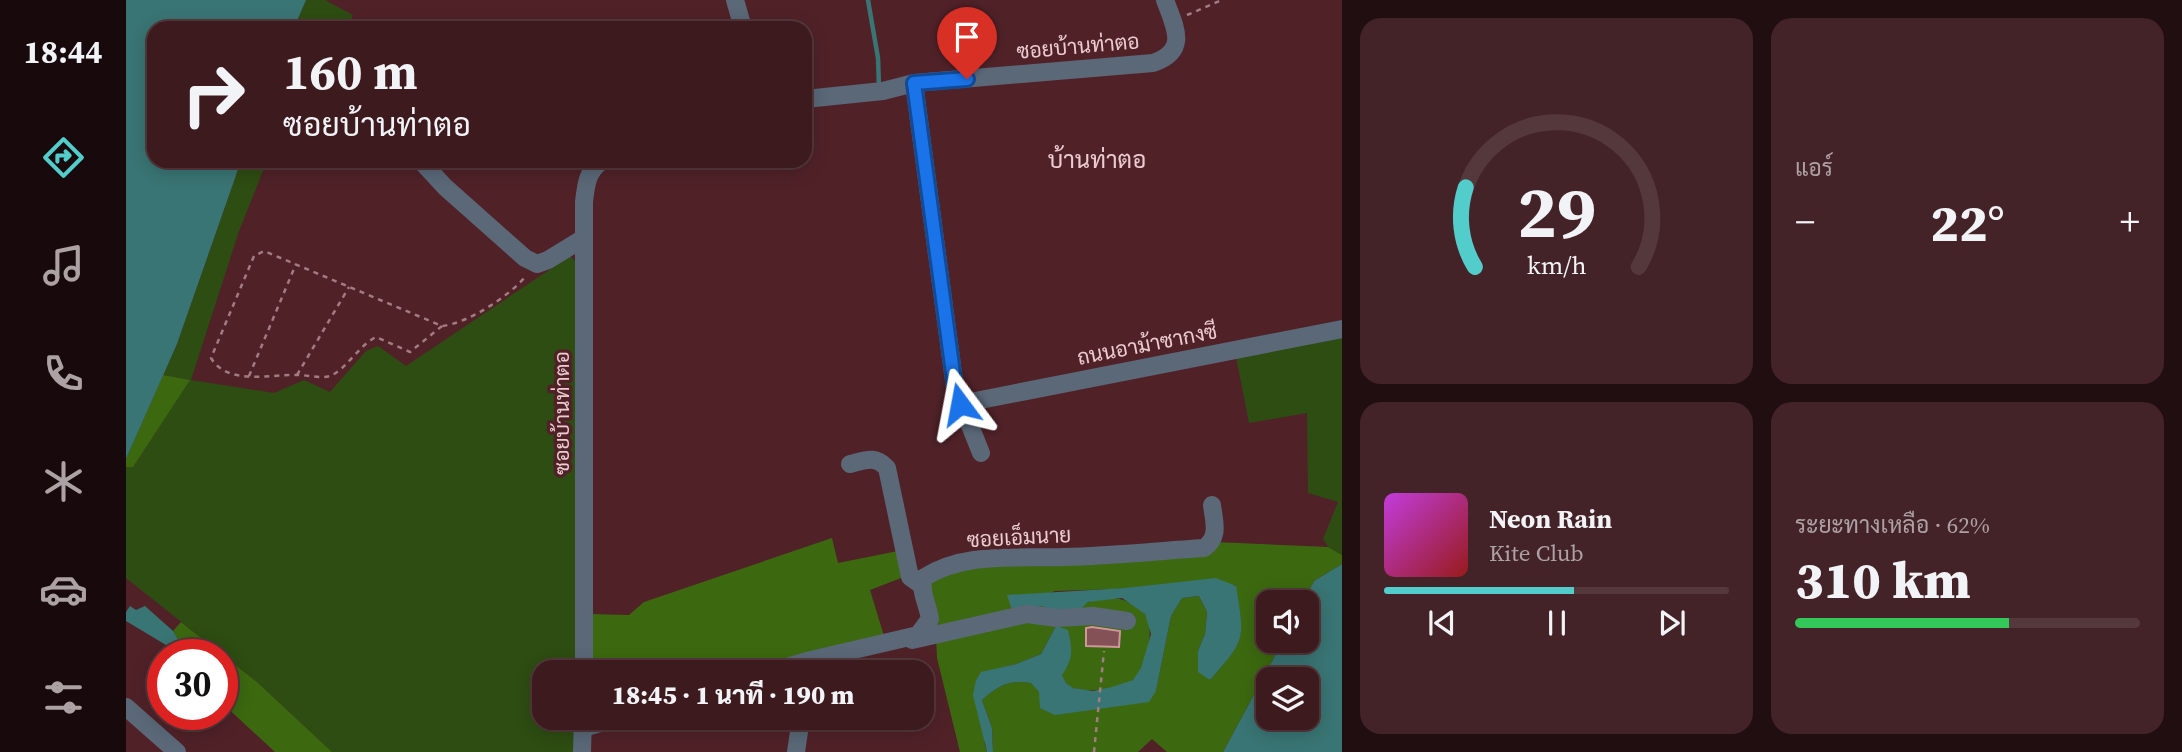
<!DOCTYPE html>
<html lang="th">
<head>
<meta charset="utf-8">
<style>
  :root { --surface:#3c1a1e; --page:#432327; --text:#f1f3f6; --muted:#aca1a4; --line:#55383c; --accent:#53cdcb }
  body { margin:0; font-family:"Source Serif 4",Sarabun,serif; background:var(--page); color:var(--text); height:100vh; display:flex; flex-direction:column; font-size:26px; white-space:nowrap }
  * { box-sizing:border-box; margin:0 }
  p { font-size:23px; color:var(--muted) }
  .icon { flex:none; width:38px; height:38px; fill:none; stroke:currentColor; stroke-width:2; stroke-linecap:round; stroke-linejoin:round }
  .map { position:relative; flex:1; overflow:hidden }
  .drawer { display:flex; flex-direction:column; gap:18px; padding:18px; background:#210e10; width:840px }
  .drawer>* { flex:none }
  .banner { position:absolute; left:21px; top:21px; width:665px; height:147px; border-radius:21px; box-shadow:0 4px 18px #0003,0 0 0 2px var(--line); background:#3c1a1e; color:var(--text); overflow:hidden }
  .fabs { position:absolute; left:1130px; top:590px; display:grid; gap:14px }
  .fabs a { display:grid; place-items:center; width:63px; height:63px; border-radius:14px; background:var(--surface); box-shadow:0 4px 18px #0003,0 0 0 2px var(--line); font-size:35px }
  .speed { position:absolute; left:21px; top:639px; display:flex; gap:14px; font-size:35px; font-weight:700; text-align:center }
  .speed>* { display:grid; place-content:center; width:91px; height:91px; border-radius:50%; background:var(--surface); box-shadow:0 4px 18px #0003,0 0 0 2px var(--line); line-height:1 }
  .speed .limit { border:10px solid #d22; background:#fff; color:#111 }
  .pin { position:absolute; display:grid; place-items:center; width:60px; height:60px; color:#fff; margin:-72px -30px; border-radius:50% 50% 50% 0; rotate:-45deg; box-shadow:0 0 7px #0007 }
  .pin .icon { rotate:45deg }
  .me { position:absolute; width:77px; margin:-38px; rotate:347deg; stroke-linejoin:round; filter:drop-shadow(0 0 5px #0008) }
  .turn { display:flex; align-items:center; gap:24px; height:147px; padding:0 21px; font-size:32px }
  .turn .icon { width:91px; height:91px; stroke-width:2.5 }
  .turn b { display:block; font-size:49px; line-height:60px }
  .big { font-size:52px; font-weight:800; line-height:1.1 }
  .drawer .tile { flex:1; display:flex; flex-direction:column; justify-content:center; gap:10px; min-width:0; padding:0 24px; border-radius:21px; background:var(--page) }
  .drawer .dial { align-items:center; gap:0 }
  .dial svg { height:182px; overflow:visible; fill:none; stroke:var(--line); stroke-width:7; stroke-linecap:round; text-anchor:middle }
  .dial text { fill:var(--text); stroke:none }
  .song { display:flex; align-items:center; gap:21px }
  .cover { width:84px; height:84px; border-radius:10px; background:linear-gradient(135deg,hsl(290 70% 55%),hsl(0 70% 35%)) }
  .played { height:7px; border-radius:4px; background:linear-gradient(90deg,var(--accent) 55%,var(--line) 55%) }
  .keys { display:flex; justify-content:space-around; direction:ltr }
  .heat { display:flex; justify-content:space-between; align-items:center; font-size:38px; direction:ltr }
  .charge { height:10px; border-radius:5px; background:linear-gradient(90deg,#34c759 62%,var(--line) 0) }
  .drawer .tiles { flex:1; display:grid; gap:18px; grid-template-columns:repeat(2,1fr) }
  .trip { position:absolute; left:406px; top:660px; width:402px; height:70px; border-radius:21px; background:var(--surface); box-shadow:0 4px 18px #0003,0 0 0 2px var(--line); font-weight:800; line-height:70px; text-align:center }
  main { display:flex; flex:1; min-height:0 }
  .tab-bar { display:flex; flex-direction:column; width:126px; justify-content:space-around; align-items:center; background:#180a0c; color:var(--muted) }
  .tab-bar .icon { width:49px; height:49px }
  .tab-bar .selected { color:var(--accent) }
  .tab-bar b { font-size:32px; color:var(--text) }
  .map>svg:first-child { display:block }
  .green { fill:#2d4d12 }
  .forest { fill:#3c6910 }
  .water { fill:#397574; fill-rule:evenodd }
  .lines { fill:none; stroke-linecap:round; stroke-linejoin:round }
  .stream { stroke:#397574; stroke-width:4.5 }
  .building { fill:#845156; stroke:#d0979b; stroke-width:2 }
  .path { stroke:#a17c80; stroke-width:2.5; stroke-dasharray:5 5; stroke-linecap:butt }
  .minor { stroke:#5a6878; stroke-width:18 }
  .route-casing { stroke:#114b97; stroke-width:18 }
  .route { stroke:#1a73e8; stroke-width:12 }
  .labels { text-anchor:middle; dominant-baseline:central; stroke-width:7; stroke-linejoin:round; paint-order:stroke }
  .street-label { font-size:21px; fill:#ebcdcf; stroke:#502228 }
  .quarter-label { font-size:24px; fill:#ebcdcf; stroke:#502228 }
</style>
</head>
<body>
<main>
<nav class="tab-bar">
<b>18:44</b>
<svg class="icon selected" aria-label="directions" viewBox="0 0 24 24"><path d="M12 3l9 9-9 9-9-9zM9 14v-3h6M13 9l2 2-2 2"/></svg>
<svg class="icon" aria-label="music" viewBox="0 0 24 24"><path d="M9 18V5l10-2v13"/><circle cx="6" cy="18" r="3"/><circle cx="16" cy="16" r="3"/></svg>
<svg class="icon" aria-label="phone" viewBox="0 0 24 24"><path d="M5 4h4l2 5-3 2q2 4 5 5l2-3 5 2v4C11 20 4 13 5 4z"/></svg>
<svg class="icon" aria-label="climate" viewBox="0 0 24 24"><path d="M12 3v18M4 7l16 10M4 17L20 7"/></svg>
<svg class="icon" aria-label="car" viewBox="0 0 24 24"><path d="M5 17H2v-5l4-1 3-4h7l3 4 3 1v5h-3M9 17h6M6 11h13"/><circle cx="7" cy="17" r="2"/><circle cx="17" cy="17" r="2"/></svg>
<svg class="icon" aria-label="filters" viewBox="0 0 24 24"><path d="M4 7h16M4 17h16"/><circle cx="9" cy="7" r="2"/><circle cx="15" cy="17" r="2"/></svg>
</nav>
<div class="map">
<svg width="1216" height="752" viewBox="0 0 1216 752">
  <rect width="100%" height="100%" fill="#502228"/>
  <path class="green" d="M180,0H199L227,15L221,28H168Z
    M115,161H141L113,231L65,380L148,393L178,380L204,392L240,351L252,346L280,366L444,256L452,264V672H418V718H451V752H206L131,682L0,578V467H7L63,380L37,375L51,344Z
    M1216,336V555L1202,547L1197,539L1212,502L1182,493L1181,413L1123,423L1110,357Z"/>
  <path class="forest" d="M37,375L64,380L7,467H0V459Z
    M706,538L712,563L772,551L775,578L744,590L758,636L628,672L467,671L464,614L503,615L518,602Z
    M1066,541L1202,547L1216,555V564L1188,581L1177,602H1143V640L1157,641L1097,752H1041L1026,739L1012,752H867L866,728L856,700C871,686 884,679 906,683L913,692L1030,691L1045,616L1056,598L1073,596L1081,612L1079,634L1072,651V671L1084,680C1120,638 1119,639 1109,585L929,591L886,610L917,606L950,612C954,609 959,603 963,602C971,598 993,597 1000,601C1005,604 1014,608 1018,613C1030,626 1021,667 1008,679C997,689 952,696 941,684C932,675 931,640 930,626L915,654L890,664L855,673L850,680L859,746L861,752H834L811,658L809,612L790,575L983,549Z
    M55,622L131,682L206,752H149L96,703V654H61L47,631Z"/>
  <path class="water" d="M0,0H180L168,28H28V161H115L51,344L0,459Z
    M1216,564V752H1097L1157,641L1181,640V602H1177L1188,581ZM1143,679H1181V718H1143Z
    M1090,578L1110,586C1119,640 1120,639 1084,680L1072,672V651L1079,634L1081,612L1073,596L1056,598L1045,616L1030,691L1023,702L929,715L914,708L913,692L905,683C884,679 871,686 856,700L866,728L867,752H861L847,695L850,680L855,672L890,664L915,654L930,626L942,630C947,650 947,659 936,675L940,683L947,688L967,691L986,687L1007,680L1015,668L1025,634L1019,614L996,598L962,602L951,612L928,615L917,606L886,610L881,595L999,588Z
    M4,606L10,610L19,606L47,631L61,654H55L0,621V612Z"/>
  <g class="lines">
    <path class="stream" d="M742,0L752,58L753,87"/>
  </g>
  <path class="building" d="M966,627L994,631L993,647L960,646V628Z"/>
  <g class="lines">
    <path class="path" d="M1061,15L1096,0
      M316,326L284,352L250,337C232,346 221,369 204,376C195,379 182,375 172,375C144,374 102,386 85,358L128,256L138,251L316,326C343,323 383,296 400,276
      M171,375L223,287
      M123,376L170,264
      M968,752L978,651"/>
    <path class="minor" d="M609,0L617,28
      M788,83L829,388L855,453
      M679,99L757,91L788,83L1027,63C1063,51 1049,27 1039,0
      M295,161L319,187L399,258L411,264L422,260L458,238
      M834,404L1216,329
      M724,464C740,460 749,455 761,468L784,577L795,585
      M786,640L901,614L931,618L967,616L1001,621
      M458,672V202C460,185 461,171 476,161
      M644,672L685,660L792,635L804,619C802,605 794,593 797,578C839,551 890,559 938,557C985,556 1031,551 1078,548C1094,537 1088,522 1086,505
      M0,707L51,752
      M457,728L491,718
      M456,752L457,718
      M670,752L675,718"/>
  </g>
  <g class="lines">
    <defs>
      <path id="route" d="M834,404L829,388L788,83L841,79"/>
    </defs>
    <use href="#route" class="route-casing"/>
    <use href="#route" class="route"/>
  </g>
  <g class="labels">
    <g class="street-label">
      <text transform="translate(952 46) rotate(-5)">ซอยบ้านท่าตอ</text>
      <text transform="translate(1021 344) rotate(-11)">ถนนอาม้าซากงซี</text>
      <text transform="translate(435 413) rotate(-90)">ซอยบ้านท่าตอ</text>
      <text transform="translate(893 537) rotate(-3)">ซอยเอ็มนาย</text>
    </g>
    <g class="quarter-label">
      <text x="971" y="159">บ้านท่าตอ</text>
    </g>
  </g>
</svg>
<div class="fabs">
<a><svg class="icon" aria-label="sound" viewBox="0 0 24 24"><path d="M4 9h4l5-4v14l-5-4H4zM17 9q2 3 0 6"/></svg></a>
<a><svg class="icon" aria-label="layers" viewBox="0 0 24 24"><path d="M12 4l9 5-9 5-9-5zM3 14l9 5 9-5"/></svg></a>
</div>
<div class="speed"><div class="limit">30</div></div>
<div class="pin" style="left:841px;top:79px;background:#d93025"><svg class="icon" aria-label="arrive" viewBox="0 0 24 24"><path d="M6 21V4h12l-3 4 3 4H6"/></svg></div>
<svg class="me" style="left:834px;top:404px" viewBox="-20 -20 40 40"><path d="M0-17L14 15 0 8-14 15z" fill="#1a73e8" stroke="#fff" stroke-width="4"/></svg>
<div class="trip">18:45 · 1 นาที · 190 m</div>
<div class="banner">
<div class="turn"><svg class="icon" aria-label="right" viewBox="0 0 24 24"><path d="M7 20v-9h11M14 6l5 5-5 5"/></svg><div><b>160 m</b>ซอยบ้านท่าตอ</div></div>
</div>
</div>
<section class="drawer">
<div class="tiles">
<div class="tile dial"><svg viewBox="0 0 100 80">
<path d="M14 69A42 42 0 1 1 86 69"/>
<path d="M14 69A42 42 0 0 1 10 34" stroke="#53cdcb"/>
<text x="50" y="56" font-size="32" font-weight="700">29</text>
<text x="50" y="72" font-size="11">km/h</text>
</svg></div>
<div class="tile"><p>แอร์</p>
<div class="heat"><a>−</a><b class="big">22°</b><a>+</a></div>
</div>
<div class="tile">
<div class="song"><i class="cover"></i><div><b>Neon Rain</b><p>Kite Club</p></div></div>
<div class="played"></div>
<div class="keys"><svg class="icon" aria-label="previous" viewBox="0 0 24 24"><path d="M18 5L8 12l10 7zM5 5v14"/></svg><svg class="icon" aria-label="pause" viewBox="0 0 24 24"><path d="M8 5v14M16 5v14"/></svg><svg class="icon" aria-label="next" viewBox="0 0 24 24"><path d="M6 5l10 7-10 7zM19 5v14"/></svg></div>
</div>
<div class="tile"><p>ระยะทางเหลือ · 62%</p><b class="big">310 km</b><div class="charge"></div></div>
</div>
</section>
</main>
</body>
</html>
